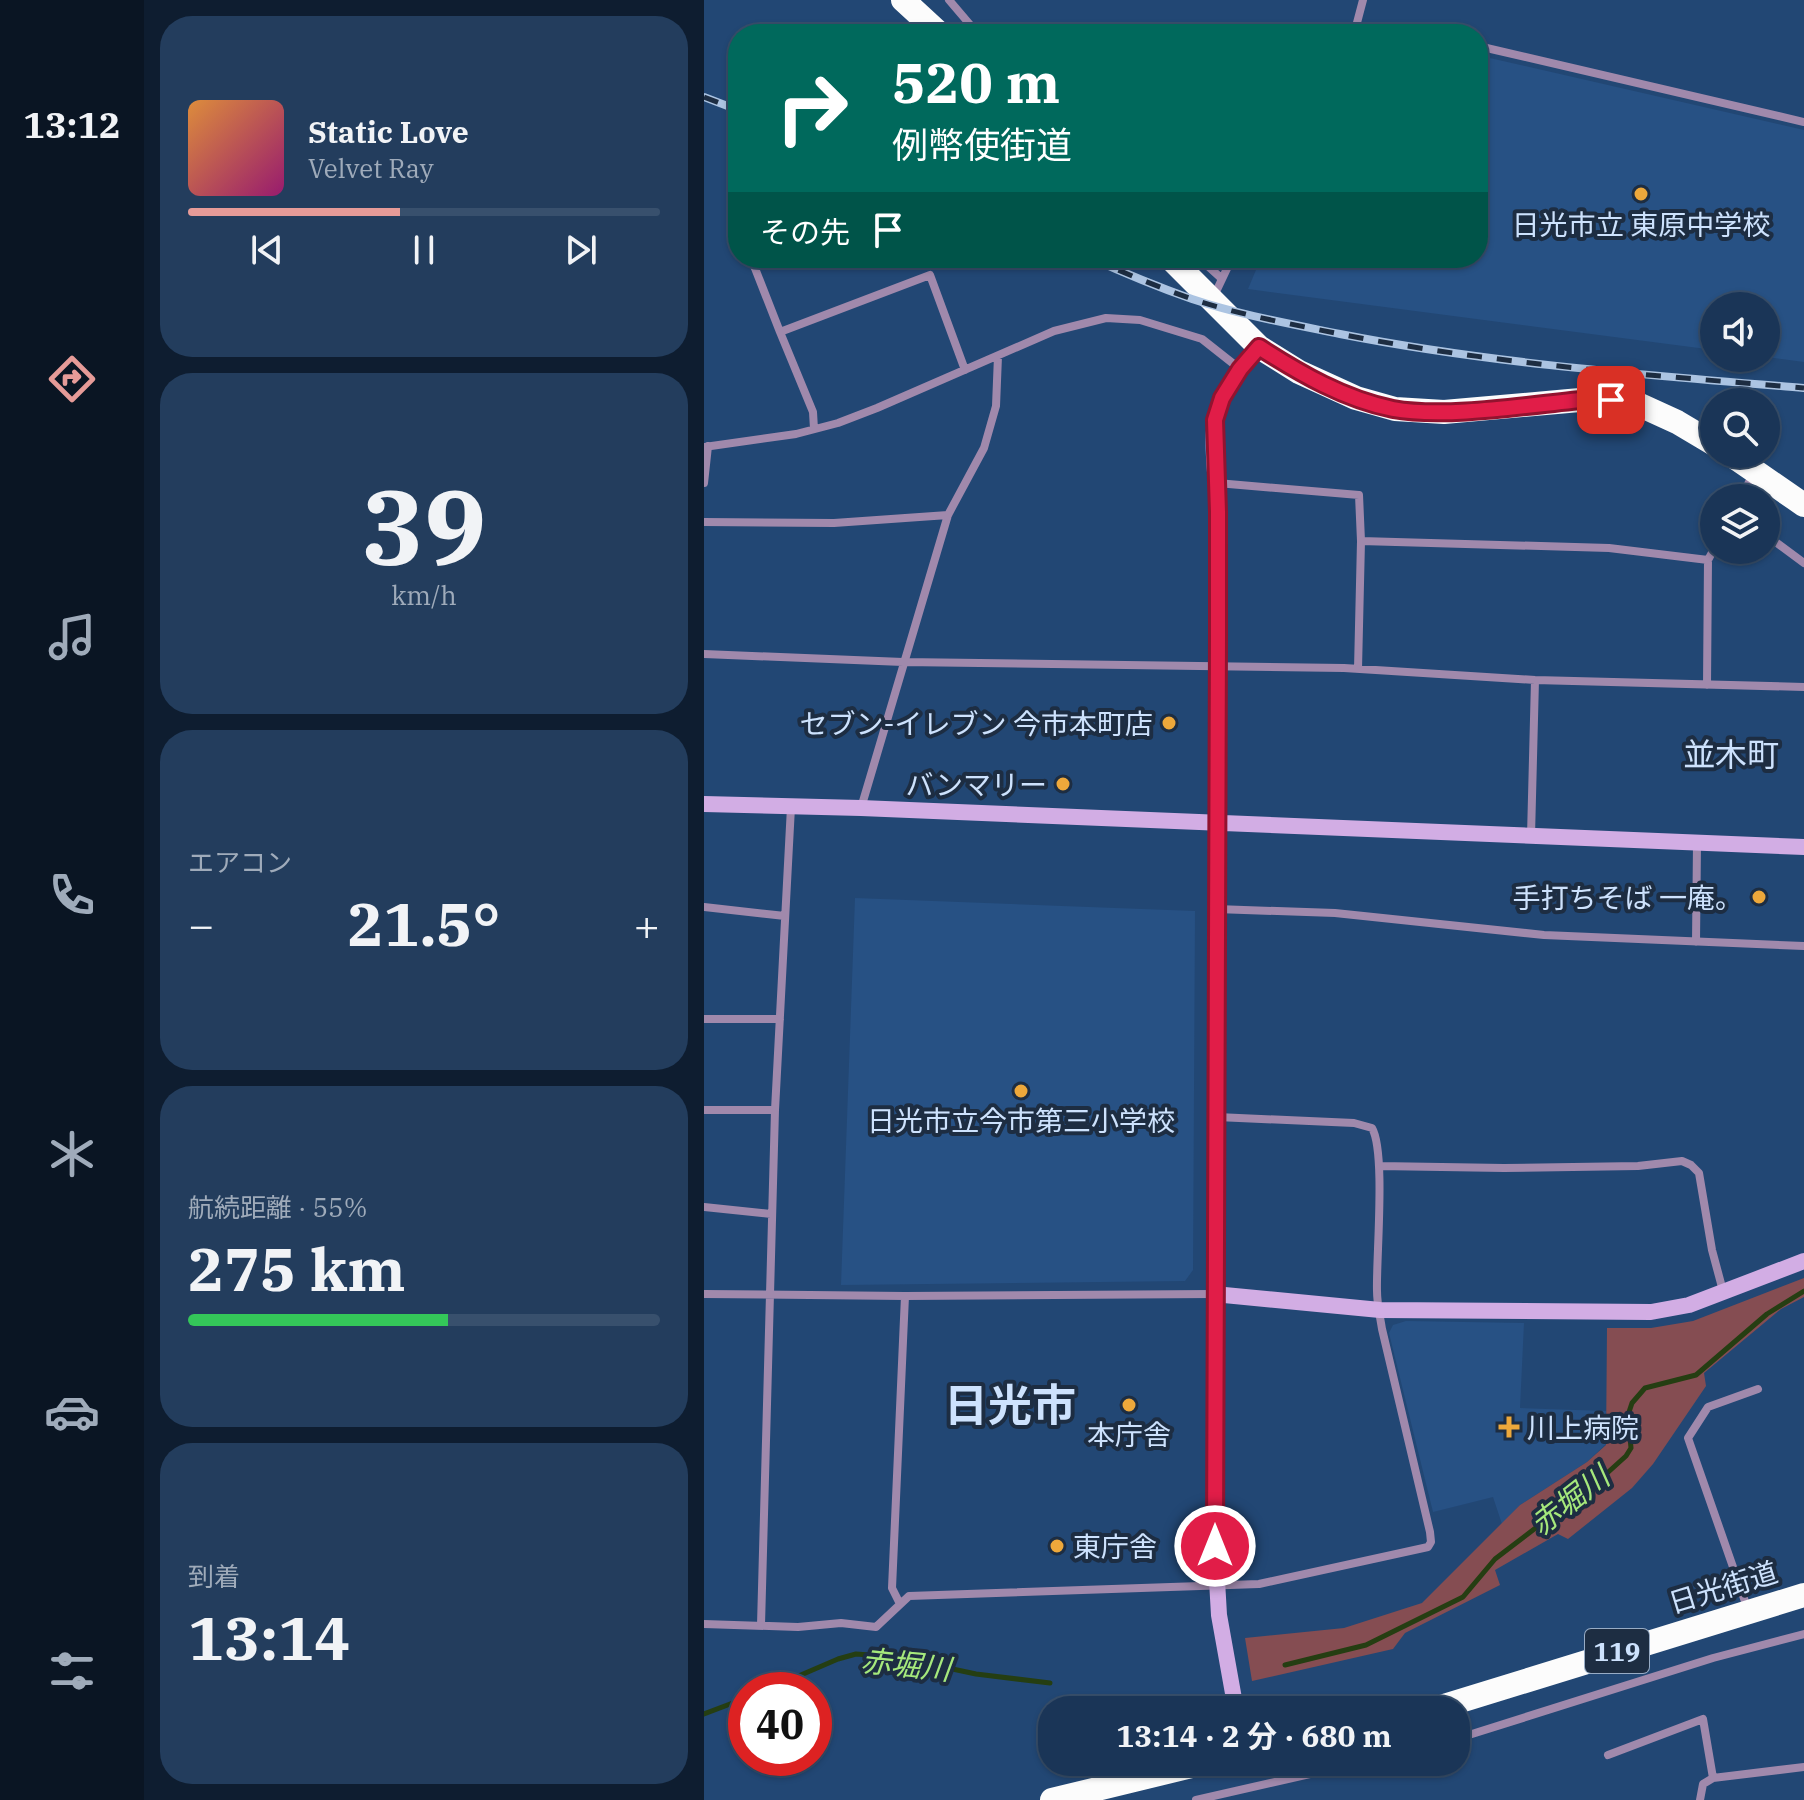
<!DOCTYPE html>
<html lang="ja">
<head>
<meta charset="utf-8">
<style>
  :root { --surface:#1a3557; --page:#233d5d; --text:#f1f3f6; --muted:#9fabba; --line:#38506d; --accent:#e69b98 }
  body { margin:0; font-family:"IBM Plex Serif","Noto Sans JP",serif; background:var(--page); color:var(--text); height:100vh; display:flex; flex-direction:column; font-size:30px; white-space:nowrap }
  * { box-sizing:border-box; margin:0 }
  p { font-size:26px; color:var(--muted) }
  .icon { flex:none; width:44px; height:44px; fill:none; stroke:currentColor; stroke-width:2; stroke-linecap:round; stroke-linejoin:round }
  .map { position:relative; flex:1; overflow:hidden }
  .sheet { display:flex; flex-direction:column; gap:16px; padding:16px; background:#0e1d30; width:560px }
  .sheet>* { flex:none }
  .guide { position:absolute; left:24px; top:24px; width:760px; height:244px; border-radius:32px; box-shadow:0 2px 6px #0004,0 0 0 2px var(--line); background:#00695c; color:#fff; overflow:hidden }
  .tools { position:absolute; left:996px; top:292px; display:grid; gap:16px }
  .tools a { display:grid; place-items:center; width:80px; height:80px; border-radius:50%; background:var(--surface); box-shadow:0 2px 6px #0004,0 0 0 2px var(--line); font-size:40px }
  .speed { position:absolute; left:24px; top:1672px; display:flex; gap:16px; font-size:40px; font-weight:700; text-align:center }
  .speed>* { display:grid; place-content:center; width:104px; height:104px; border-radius:50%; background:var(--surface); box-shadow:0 2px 6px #0004,0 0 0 2px var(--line); line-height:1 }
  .speed .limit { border:12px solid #d22; background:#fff; color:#111 }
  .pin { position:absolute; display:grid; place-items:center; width:68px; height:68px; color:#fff; margin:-34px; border-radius:16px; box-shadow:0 4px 12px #0006 }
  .me { position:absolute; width:88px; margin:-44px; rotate:0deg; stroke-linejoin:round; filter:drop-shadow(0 0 6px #0008) }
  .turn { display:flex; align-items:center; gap:28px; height:168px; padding:0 32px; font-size:36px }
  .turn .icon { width:104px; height:104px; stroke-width:2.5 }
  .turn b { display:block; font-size:56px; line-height:68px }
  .then { display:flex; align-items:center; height:76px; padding:0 32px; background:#0003; gap:16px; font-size:30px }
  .big { font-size:60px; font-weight:700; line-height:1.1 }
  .sheet .card { flex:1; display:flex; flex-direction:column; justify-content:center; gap:12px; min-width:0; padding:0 28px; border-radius:32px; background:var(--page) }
  .sheet .dial { align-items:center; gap:0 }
  .dial b { font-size:104px; line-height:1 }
  .song { display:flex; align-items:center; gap:24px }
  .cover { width:96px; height:96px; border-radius:12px; background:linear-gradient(135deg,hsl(30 70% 55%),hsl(320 70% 35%)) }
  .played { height:8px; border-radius:4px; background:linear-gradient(90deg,var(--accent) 45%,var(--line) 45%) }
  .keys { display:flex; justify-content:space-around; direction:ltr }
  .heat { display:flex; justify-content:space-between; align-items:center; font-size:44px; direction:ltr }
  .charge { height:12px; border-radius:6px; background:linear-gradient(90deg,#34c759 55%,var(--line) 0) }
  .trip { position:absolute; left:334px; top:1696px; width:432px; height:80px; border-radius:32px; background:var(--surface); box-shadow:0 2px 6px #0004,0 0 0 2px var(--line); font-weight:700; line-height:80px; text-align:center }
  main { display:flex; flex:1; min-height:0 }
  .tabs { display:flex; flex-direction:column; width:144px; justify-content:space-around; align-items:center; background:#0a1523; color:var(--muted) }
  .tabs .icon { width:56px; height:56px }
  .tabs .on { color:var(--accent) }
  .tabs b { font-size:36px; color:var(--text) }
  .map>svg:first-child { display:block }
  .built { fill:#275184 }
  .green { fill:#854d52 }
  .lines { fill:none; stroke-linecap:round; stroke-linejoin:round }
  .stream { stroke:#253e12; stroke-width:5 }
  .street { stroke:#a089ac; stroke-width:8 }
  .secondary { stroke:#d2ade4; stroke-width:16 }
  .highway { stroke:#fcfcfc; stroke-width:24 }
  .rail-casing { stroke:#acc4e2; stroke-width:8 }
  .rail { stroke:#1d2d42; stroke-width:5; stroke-dasharray:15; stroke-linecap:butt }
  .route-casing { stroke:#92132f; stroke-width:20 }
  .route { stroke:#e11d48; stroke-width:14 }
  .poi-dot { fill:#eda83b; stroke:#1d2d42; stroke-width:3 }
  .labels { text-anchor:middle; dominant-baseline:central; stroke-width:8; stroke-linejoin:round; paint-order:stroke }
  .shield { fill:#1d2d42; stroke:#98acc5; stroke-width:2 }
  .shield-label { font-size:26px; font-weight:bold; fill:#cde2fd }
  .poi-label { font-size:28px; fill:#cde2fd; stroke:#1d2d42 }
  .street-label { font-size:28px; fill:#cde2fd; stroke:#1d2d42 }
  .water-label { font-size:30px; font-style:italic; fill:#a6e97c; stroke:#1d2d42 }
  .quarter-label { font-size:32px; fill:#cde2fd; stroke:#1d2d42 }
  .town-label { font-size:44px; font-weight:bold; fill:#cde2fd; stroke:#1d2d42 }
</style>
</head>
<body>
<main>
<nav class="tabs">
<b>13:12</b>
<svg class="icon on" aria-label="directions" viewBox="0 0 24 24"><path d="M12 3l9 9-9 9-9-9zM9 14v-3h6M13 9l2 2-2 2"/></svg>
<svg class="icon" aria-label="music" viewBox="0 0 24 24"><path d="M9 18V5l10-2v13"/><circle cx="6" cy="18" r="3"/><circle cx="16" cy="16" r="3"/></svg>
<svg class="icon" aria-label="phone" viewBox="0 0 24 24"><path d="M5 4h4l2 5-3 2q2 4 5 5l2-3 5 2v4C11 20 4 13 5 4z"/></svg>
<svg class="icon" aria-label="climate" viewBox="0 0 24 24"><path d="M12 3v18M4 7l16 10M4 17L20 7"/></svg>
<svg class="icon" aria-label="car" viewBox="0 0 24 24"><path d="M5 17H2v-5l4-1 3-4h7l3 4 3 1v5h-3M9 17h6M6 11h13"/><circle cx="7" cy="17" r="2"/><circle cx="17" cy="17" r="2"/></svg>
<svg class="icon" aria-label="filters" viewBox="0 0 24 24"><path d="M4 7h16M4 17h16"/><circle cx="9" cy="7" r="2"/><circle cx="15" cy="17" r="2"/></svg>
</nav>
<section class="sheet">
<div class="card">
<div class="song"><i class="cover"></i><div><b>Static Love</b><p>Velvet Ray</p></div></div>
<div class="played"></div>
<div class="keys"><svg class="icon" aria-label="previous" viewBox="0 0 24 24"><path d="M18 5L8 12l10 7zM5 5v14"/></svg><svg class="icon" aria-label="pause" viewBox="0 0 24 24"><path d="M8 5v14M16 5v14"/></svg><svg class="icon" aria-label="next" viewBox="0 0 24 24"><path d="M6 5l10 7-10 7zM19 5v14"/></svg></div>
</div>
<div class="card dial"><b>39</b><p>km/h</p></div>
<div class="card"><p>エアコン</p>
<div class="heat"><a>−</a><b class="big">21.5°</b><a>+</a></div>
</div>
<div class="card"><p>航続距離 · 55%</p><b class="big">275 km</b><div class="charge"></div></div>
<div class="card"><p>到着</p><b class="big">13:14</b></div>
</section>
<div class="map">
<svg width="1100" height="1800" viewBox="0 0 1100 1800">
  <rect width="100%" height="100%" fill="#224774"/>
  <path class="built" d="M777,56L1100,130V362L1062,357V306H1010V350L544,289L557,258H774V57Z
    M151,898L491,911L489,1270L481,1281L137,1285Z
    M702,1321L820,1323L816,1408L902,1411V1444L883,1462L816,1505L798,1524L789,1497L729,1512L685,1333L689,1325Z"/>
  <path class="green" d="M1100,1278V1297L1077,1309L1000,1373L1002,1386L949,1464L928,1488L864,1539L854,1534L791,1570L796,1585L701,1633L689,1649L548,1681L541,1638L640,1628L718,1603L816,1505L883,1462L902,1445L903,1328H947L989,1321Z"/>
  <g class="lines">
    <path class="stream" d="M581,1665L662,1645L759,1597L791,1559L901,1475L922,1456L927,1448L924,1415L928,1403L941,1388L992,1375L1063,1314L1100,1291
      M62,1690L134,1659L152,1654L192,1657L272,1674L346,1683
      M0,1714L42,1698"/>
    <path class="street" d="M245,0L274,34
      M650,34L659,0
      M774,46L1100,122
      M47,258L76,332
      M495,258L517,278
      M510,296L528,258
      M110,429L109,412L76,332L226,275L261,370
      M0,447L92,434L134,423L173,408L350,331L402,318L436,320L498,339L536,369
      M0,483L4,446
      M513,483L655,495L657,541L654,669
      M1037,498L1049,474
      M0,522L130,523L244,515
      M1062,535L1100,563
      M657,541L905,548L1004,560
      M0,654L199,662L640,668L831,680L1100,687
      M1003,685L1004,560L1010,549
      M157,808L244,515L280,448L292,406L294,356
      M827,836L831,680
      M0,907L81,916
      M512,909L631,913L840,935L1100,946
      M992,942L993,843
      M0,1019H76
      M0,1110H71
      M675,1166L800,1168L934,1166L978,1161L987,1165L995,1173L1008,1250L1019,1291
      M0,1207L67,1214
      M0,1294L201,1296L510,1294
      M196,1604L188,1588L201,1296
      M1044,1610L984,1438L1004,1407L1054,1389
      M0,1624L94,1627L137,1623L172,1627L205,1596L555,1584L724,1547L727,1542L726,1532L678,1329C676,1316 673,1304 673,1291C672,1258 682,1152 668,1128L650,1123L513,1117
      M57,1625L71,1110L87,807
      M752,1739L1009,1658L1100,1634
      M904,1755L999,1719L1009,1778
      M492,1800L659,1762
      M996,1800L999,1784L1009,1778L1100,1767"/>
    <path class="secondary" d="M0,804L157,808L1100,847
      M510,1294L676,1310L947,1312L985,1305L1100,1261
      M532,1710L515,1615L511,1546L514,512C513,488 506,439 512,417C519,390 537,367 555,347"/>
    <path class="highway" d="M199,0L236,34
      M466,258L555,347L595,372L652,398L691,409L740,412L887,399L927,401L973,422L1010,444
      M1026,454L1100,505
      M727,1710L1100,1595
      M348,1800L504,1762"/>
    <defs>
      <path id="rail" d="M0,97L34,110
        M387,258C420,273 454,287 488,299C536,315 587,324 636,334C789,364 944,375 1100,388"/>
    </defs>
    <use href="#rail" class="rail-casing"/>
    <use href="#rail" class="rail"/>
  </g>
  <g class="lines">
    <defs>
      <path id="route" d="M511,1546L514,634V512L511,420L518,398L536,369L555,347C597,374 640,399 689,409C744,419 830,404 887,399L907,400"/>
    </defs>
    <use href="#route" class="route-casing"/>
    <use href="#route" class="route"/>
  </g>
  <g class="poi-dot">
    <circle cx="937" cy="194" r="8"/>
    <circle cx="465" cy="723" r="8"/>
    <circle cx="359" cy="784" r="8"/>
    <circle cx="1055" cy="897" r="8"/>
    <circle cx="317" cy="1091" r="8"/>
    <circle cx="425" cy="1405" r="8"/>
    <path d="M801 1415h8v8h8v8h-8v8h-8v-8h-8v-8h8z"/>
    <circle cx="353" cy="1546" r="8"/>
  </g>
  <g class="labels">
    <rect class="shield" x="881" y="1629" width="64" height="44" rx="6"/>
    <g class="shield-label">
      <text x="913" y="1651">119</text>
    </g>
    <g class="poi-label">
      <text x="937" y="224">日光市立 東原中学校</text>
      <text x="449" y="723" text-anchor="end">セブン-イレブン 今市本町店</text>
      <text x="343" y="784" text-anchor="end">バンマリー</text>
      <text x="1039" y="897" text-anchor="end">手打ちそば 一庵。</text>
      <text x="317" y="1120">日光市立今市第三小学校</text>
      <text x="823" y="1427" text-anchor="start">川上病院</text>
      <text x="425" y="1434">本庁舎</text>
      <text x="369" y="1546" text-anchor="start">東庁舎</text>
    </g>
    <g class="street-label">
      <text transform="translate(1019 1587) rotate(-17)">日光街道</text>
    </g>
    <g class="water-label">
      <text transform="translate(865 1500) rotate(-38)">赤堀川</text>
      <text transform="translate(202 1664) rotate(6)">赤堀川</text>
    </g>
    <g class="quarter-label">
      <text x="1027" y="754">並木町</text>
    </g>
    <g class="town-label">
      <text x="306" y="1404">日光市</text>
    </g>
  </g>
</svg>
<div class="tools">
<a><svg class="icon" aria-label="sound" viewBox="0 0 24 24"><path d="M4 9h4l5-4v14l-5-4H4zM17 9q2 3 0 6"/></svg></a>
<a><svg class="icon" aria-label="search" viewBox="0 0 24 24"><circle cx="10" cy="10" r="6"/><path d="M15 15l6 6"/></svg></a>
<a><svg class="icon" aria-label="layers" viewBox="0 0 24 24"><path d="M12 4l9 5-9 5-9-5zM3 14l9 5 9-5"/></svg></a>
</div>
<div class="speed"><div class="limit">40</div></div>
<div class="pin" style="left:907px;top:400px;background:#d93025"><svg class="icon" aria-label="arrive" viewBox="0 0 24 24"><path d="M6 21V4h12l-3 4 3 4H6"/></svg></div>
<svg class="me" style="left:511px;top:1546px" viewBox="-20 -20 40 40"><circle r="17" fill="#e11d48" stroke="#fff" stroke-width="3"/><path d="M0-11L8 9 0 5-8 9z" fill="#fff"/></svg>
<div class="trip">13:14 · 2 分 · 680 m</div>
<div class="guide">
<div class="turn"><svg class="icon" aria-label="right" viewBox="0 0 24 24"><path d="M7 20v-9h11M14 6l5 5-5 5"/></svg><div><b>520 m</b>例幣使街道</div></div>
<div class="then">その先<svg class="icon" aria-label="arrive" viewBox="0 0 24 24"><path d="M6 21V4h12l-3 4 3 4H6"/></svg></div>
</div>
</div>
</main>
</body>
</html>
